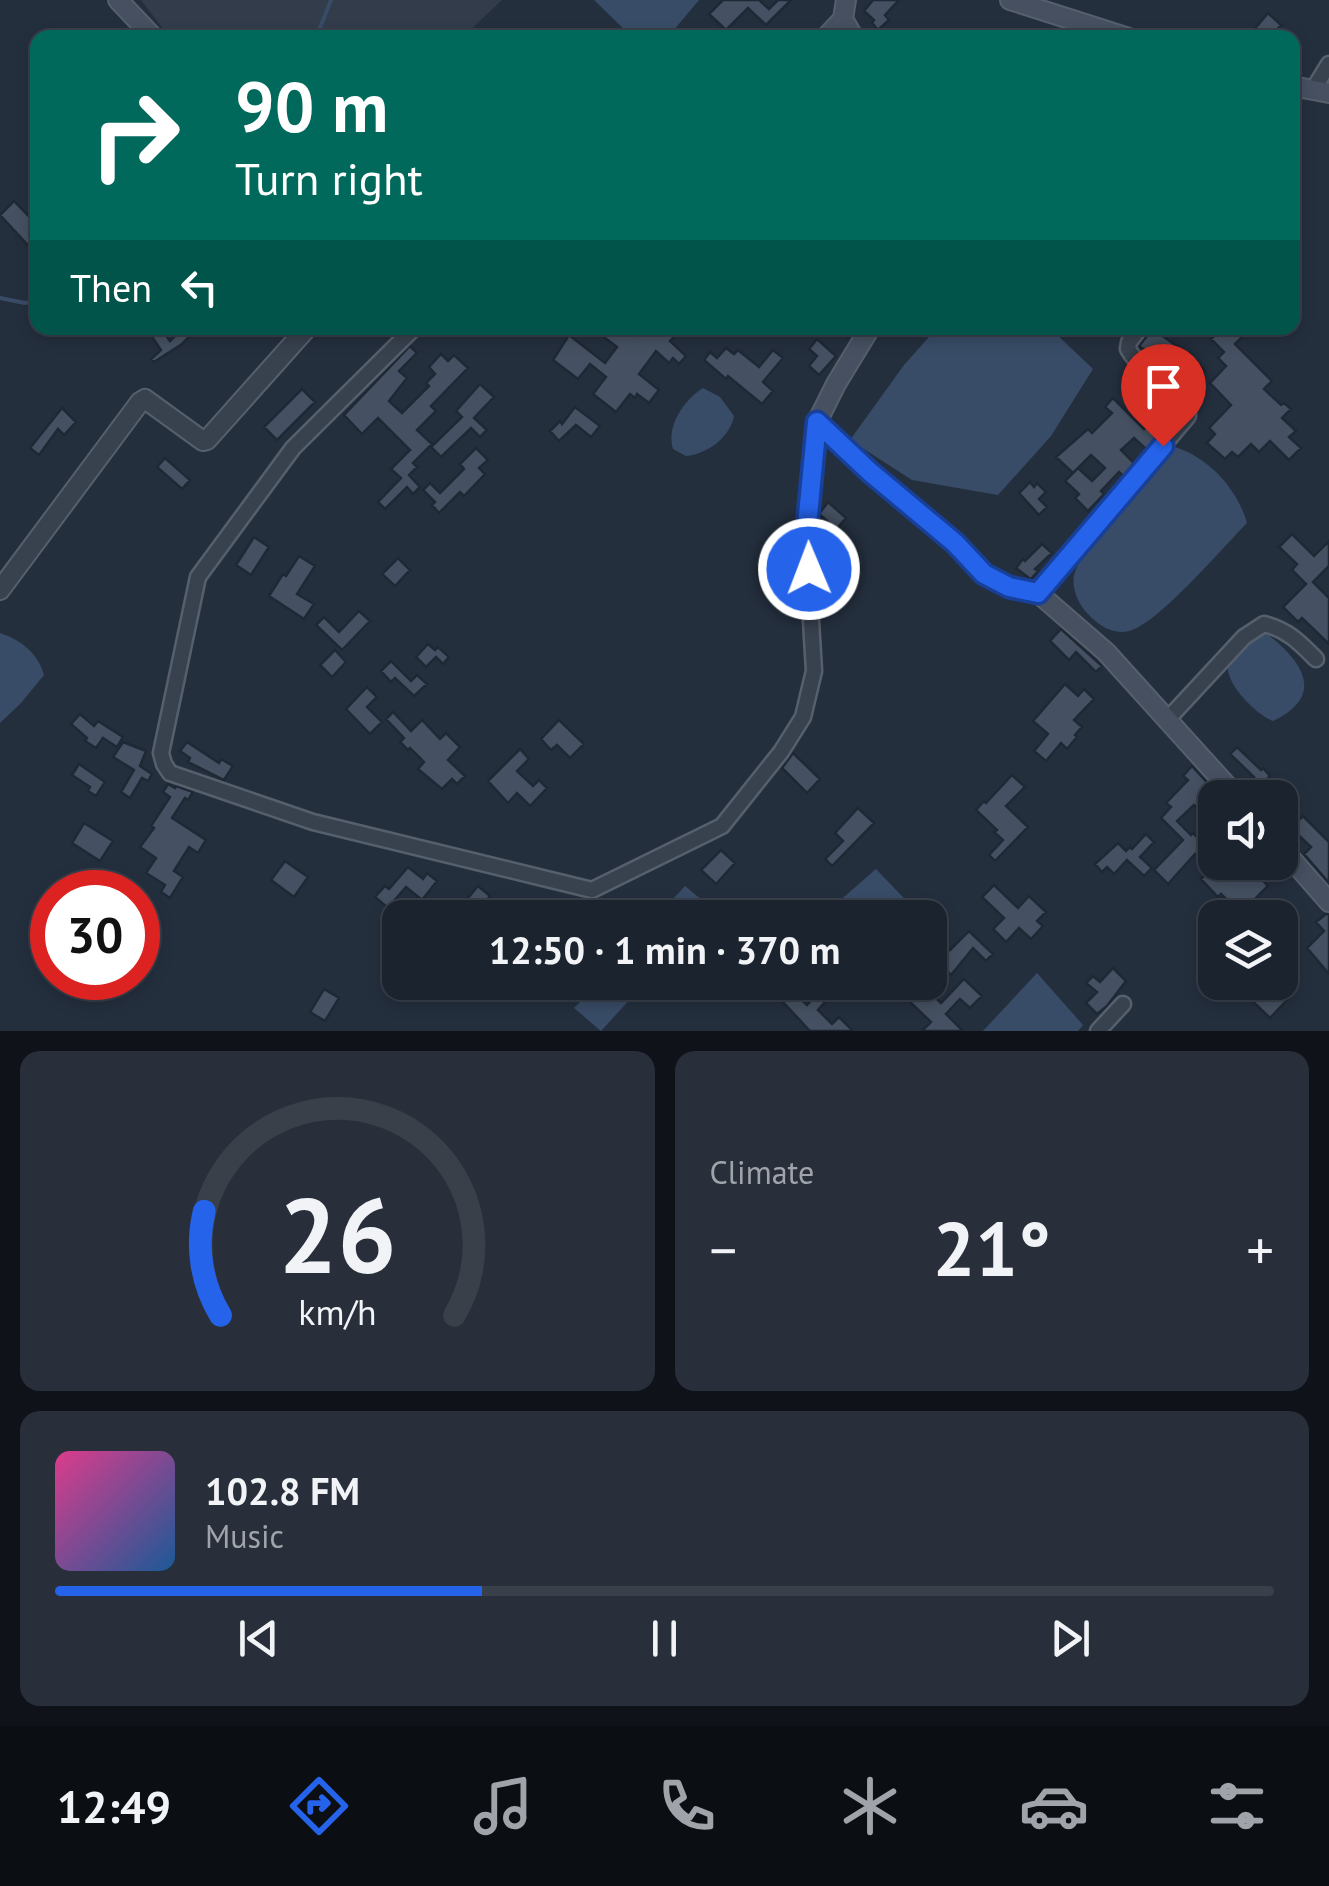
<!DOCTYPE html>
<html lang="en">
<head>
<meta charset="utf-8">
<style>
  :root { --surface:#1b232e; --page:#282f3a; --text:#f1f3f6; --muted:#a0a4aa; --line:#39404a; --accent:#2563eb }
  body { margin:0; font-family:"PT Sans",sans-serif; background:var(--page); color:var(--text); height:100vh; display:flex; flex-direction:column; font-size:38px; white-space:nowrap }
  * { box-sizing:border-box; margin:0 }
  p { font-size:32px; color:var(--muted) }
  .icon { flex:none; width:55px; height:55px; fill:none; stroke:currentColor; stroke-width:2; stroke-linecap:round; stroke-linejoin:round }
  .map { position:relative; height:1031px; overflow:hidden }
  .sheet { display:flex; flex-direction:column; gap:20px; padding:20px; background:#0f1319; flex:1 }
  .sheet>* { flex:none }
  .banner { position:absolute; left:30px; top:30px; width:1270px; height:305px; border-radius:20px; box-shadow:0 5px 15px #0003,0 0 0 2px var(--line); background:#00695c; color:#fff; overflow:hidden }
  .tools { position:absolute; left:1198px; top:780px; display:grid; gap:20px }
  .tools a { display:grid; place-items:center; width:100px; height:100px; border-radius:20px; background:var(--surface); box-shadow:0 5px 15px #0003,0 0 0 2px var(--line); font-size:50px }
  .speed { position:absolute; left:30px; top:870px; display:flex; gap:20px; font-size:50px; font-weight:700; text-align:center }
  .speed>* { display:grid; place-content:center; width:130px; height:130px; border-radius:50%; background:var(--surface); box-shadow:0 5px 15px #0003,0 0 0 2px var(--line); line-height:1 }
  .speed .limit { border:15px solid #d22; background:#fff; color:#111 }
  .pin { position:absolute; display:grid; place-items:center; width:85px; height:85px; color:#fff; margin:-102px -42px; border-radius:50% 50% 50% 0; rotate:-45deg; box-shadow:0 0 10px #0007 }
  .pin .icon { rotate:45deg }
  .me { position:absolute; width:110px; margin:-55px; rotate:359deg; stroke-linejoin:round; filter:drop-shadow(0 0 8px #0008) }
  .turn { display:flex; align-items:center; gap:35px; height:210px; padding:0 40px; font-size:45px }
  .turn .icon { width:130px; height:130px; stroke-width:2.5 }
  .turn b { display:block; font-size:70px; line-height:85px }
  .then { display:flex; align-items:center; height:95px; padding:0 40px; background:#0003; gap:20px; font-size:38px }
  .big { font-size:75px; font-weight:600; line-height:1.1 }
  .sheet .card { flex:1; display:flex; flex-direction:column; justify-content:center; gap:15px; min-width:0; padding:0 35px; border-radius:20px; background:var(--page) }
  .sheet .dial { align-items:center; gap:0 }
  .dial svg { height:260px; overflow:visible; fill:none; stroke:var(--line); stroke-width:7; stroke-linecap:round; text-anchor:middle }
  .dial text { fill:var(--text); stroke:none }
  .song { display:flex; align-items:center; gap:30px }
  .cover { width:120px; height:120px; border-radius:15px; background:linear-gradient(135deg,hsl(330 70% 55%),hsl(210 70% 35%)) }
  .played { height:10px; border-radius:5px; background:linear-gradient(90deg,var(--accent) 35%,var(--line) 35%) }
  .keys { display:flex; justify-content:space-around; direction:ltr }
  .heat { display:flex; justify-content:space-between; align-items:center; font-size:55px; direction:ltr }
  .sheet .tiles { flex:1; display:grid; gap:20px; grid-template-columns:1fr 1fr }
  .card:last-child { grid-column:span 2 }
  .trip { position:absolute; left:382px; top:900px; width:565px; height:100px; border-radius:20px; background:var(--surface); box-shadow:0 5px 15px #0003,0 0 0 2px var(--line); font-weight:600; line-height:100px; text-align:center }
  .dock { display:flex; height:160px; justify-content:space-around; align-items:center; background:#0b0e12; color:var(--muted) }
  .dock .icon { width:70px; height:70px }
  .dock .active { color:var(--accent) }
  .dock b { font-size:45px; color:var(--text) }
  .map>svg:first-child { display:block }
  .airport { fill:#323c4b }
  .water { fill:#394c67 }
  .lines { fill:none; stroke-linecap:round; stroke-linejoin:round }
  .stream { stroke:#394c67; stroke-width:4 }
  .building { fill:#455162; stroke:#1f2835; stroke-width:2.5 }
  .minor-casing { stroke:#565f6c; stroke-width:19 }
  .tertiary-casing { stroke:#565f6c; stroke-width:22 }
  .secondary-casing { stroke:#565f6c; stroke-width:22 }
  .minor { stroke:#38414e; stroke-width:14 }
  .tertiary { stroke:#38414e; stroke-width:18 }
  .secondary { stroke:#465061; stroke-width:18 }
  .route-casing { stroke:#184099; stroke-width:25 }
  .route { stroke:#2563eb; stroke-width:18 }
</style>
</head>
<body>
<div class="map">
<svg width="1329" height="1031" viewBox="0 0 1329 1031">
  <rect width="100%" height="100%" fill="#242f3e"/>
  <path class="airport" d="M141,0H502L463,37L170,38Z"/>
  <path class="water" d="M594,0H699L668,37L633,38Z
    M937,328H1050L1093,369L1051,436L998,495L912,480L850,440L904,365Z
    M703,388L720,397L734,416C730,437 708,454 686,456L673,449C666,426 684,400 703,388Z
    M1175,447C1209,458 1237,488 1247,523C1224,546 1157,625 1129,631C1113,635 1098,625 1088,614C1078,604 1070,586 1075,572C1094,521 1145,490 1175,447Z
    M1262,630C1300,658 1329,694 1273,721C1255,714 1218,678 1230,657C1236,646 1252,638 1262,630Z
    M0,633C21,640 38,653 44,675L21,703L0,723Z
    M876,869L922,917H821Z
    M685,886L715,911L709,917H671L663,910Z
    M1037,973L1083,1025L1078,1031H983Z
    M599,983H619L633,996L601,1031L574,1008Z"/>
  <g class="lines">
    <path class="stream" d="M316,38L331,0
      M0,298L25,303L38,301"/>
  </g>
  <path class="building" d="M723,0H759L769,9L778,0H791L766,25L748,8L726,30L709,14Z
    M873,0H899L885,15L889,20L878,30L872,23L874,20L864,11Z
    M1268,13L1281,25L1270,38H1247Z
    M14,201L38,226V256L0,215Z
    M146,328H161L170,341L183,328H198L182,344L154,362L151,359L161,350Z
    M592,328H626L637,336L644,328H682L670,341L686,356L679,364L673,358L669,363L656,351L639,374L659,390L649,403L637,394L635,398L630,394L616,412L593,394L606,377L590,364L578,379L553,360L569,335L605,363L617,347Z
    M1150,328H1166L1161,335L1190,355L1205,371L1190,385L1169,364L1167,366L1139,346L1148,335Z
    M1222,328H1251L1235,344L1272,381L1264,389L1281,405L1284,403L1291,409L1282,418L1296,431L1289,437L1301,448L1289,460L1270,441L1259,452L1251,444L1238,457L1232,452L1225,459L1207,443L1215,434L1209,428L1231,405L1210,383L1226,366L1218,358L1224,352L1211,339Z
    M817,339L836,356L819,375L809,366L817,356L809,349Z
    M410,346L417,353L399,371L407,378L389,401L402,413L429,386L426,383L435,374L429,367L441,354L448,361L454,355L468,368L431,406L436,411L417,430L432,444L413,463L417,467L409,475L420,487L413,494L407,487L385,509L378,502L401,478L391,469L410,450L378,418L362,434L344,415Z
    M726,348L734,354L738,350L759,367L773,350L783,358L763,382L773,391L762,404L728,376L726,379L704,360L710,352L717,358Z
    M480,384L494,397L474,418L487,430L480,437L471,428L441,457L431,447L462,417L456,411Z
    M302,389L315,402L277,440L264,427Z
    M1113,398L1144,429L1148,426L1158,435L1146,449L1134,438L1121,450L1134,463L1123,476L1119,472L1101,491L1104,494L1088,511L1075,498L1079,494L1065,481L1078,468L1092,481L1105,468L1091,455L1073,473L1056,457L1088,429L1092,433L1112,413L1105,407Z
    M575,407L600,426L591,437L576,425L559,441L550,431L560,421L562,424Z
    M62,408L76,422L64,435L58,429L39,455L30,448Z
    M476,448L488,460L479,468L485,474L464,496L460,492L439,513L432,505L435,502L423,490L430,483L440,493L464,469L460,464Z
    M165,458L190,480L182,489L157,467Z
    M1030,482L1034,487L1037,483L1046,492L1039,499L1047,507L1039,515L1019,493Z
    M828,502L846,518L833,533L824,527L828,522L819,514Z
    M1292,534L1314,556L1329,541V566L1313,582L1329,598V644L1302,618L1298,622L1283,607L1306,584L1292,570L1297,564L1279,547Z
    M254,537L269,547L251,575L236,565Z
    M1042,544L1052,553L1035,569L1038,571L1031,579L1029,578L1016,568L1023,559L1025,561Z
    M299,556L315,566L297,594L314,604L304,619L269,596L283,574L286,576Z
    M398,558L410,570L395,586L382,574Z
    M359,611L370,621L342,650L316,625L324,617L339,632Z
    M1061,629L1102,666L1096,672L1076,652L1069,660L1050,641Z
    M428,644L435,650L438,647L449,657L443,664L436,657L426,667L416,657Z
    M335,650L346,662L332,677L320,665Z
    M391,661L411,681L417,675L427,684L414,696L395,678L391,682L381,671Z
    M1065,684L1078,696L1084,689L1094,699L1074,720L1082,727L1075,735L1077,737L1067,749L1061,743L1046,761L1034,751L1048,734L1033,721Z
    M367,687L377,697L367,707L382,722L370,734L346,709Z
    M393,712L411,731L422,720L440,739L446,733L460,747L448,760L465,776L457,784L452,779L442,789L418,769L424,762L410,748L408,750L400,742L404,738L386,719Z
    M80,714L94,726L98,721L123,737L117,747L103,738L96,748L85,741L87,738L71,724Z
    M559,720L584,744L570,758L557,745L551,750L541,739Z
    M123,742L146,751L140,766L152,774L148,781L142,778L130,798L121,792L134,770L113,757Z
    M187,742L219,763L221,759L233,766L224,780L188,762L190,758L180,751Z
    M1237,747L1261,770L1263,768L1270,776L1251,798L1245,787L1254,777L1230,754Z
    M520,749L529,759L517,771L533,786L539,780L547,788L530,806L517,793L508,803L488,781Z
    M793,753L820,779L807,793L782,768Z
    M79,764L105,782L96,796L88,791L90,787L72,775Z
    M1192,766L1221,798H1215L1201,812L1194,805L1177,821L1191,835L1193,833L1207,848L1198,857L1195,854L1168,884L1154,870L1183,840L1161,818L1171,807L1166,803L1188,780L1183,776Z
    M1012,775L1025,787L1006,806L1028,827L995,861L989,855L1003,840L994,832L997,830L976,810L984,801L986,803Z
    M168,784L175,788L176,786L193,792L188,800L185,798L172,818L206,840L198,853L189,847L174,871L183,877L170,898L161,892L165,885L146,873L156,858L140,847L154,828L151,826L170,797L163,792Z
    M858,808L874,823L832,866L825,859L843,841L835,833Z
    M1303,816L1329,842V883L1304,854L1311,847L1291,828Z
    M84,823L113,841L100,861L72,843Z
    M1146,834L1154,842L1140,857L1152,868L1144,876L1127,860L1114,874L1107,867L1102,872L1095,864L1118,843L1126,851L1130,847L1132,849Z
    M721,850L735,863L716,884L701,870Z
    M285,861L308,877L294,897L271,880Z
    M1227,862H1245L1268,886L1241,913L1221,894L1218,897L1201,879L1216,864L1221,869Z
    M408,867L423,879L427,873L437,881L422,900L406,887L388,908L375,897L385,886L389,889Z
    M994,885L1018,908L1029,896L1046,912L1037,921L1043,926L1031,939L1019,928L1006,942L993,929L1004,918L982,897Z
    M478,886L490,896L472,918H431L446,900L458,910Z
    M1326,914H1329V974L1307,948L1324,931L1316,922Z
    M969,931L993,954L986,961L973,948L951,975L943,967L930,981V950L939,940L950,950Z
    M1113,968L1126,981L1107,1006L1097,1014L1086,1003L1097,992L1086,983L1093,976L1100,982Z
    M964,979L982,996L970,1008L960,999L946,1014L963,1031H922L931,1022L889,982H928L924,987L941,1003Z
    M828,982H843L818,1010L832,1024L839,1017L853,1031H810L782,1001L792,991L807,1005Z
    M1256,982H1268L1287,1000L1270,1018L1245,994Z
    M324,989L339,998L325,1021L310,1012Z"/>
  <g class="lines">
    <defs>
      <path id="minor" d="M1313,90L1329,64
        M414,328L293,448L198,577L161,753L164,764L170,773L313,822L592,890L722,826L781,752L803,717L814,671L806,536L817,422
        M1038,593L1188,416V408C1170,387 1142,373 1128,349L1129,342L1140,328
        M1167,720L1244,637L1264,624C1288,630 1299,642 1316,659
        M1098,1031L1123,1004"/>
      <path id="tertiary" d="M0,590L140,402L145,399L203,441L207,440L307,328"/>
      <path id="secondary" d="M118,0L154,38
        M1010,0L1129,38
        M843,19L854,38
        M825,38L843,19L846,0
        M1292,86L1329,93
        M870,328L836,384L817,422L870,472L955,543L984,574L1009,587L1038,593L1106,652L1238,798
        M1280,846L1329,902"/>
    </defs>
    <use href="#minor" class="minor-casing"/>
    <use href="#tertiary" class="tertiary-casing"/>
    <use href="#secondary" class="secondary-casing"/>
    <use href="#minor" class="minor"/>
    <use href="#tertiary" class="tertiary"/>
    <use href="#secondary" class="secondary"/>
  </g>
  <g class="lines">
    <defs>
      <path id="route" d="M809,569L806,536L817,422L870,472L955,543L984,574L1009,587L1038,593L1163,446"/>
    </defs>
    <use href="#route" class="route-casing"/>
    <use href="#route" class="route"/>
  </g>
</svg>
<div class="tools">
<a><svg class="icon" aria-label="sound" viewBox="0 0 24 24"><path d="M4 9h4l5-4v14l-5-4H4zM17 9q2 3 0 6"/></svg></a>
<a><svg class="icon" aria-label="layers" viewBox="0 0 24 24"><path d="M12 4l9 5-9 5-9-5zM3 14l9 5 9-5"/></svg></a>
</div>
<div class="speed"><div class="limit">30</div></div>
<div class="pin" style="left:1163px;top:446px;background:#d93025"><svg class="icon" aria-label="arrive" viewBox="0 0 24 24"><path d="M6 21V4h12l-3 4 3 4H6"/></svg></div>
<svg class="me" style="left:809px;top:569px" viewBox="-20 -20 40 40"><circle r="17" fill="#2563eb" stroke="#fff" stroke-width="3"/><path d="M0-11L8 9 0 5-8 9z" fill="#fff"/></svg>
<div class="trip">12:50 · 1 min · 370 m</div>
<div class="banner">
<div class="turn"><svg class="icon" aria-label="right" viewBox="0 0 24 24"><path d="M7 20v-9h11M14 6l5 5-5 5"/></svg><div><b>90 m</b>Turn right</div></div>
<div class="then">Then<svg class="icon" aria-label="left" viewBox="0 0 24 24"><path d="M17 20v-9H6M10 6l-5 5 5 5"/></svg></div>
</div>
</div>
<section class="sheet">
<div class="tiles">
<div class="card dial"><svg viewBox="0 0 100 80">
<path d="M14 69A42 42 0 1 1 86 69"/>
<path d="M14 69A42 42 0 0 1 9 37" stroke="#2563eb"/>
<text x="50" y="56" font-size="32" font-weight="700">26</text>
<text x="50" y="72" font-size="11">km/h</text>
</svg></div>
<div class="card"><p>Climate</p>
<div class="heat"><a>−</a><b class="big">21°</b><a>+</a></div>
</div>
<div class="card">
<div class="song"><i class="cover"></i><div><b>102.8 FM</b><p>Music</p></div></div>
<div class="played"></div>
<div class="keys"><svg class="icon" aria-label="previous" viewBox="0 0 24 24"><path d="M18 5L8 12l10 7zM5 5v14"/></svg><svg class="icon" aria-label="pause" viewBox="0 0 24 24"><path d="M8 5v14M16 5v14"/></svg><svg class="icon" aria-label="next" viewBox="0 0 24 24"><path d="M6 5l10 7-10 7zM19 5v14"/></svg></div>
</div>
</div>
</section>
<nav class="dock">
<b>12:49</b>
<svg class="icon active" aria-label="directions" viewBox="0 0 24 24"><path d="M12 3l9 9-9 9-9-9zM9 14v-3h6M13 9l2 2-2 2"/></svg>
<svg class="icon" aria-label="music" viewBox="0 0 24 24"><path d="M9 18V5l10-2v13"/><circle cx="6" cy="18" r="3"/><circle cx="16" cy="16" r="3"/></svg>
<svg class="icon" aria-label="phone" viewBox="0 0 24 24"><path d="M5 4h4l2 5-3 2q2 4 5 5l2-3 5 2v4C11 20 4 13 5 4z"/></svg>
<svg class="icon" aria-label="climate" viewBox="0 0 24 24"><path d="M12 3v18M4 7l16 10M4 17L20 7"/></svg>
<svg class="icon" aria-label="car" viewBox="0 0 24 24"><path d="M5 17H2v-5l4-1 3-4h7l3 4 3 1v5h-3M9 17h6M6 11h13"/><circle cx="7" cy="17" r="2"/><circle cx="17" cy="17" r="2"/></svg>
<svg class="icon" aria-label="filters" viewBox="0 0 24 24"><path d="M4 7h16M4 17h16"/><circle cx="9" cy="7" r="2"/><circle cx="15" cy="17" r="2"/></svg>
</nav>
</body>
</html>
